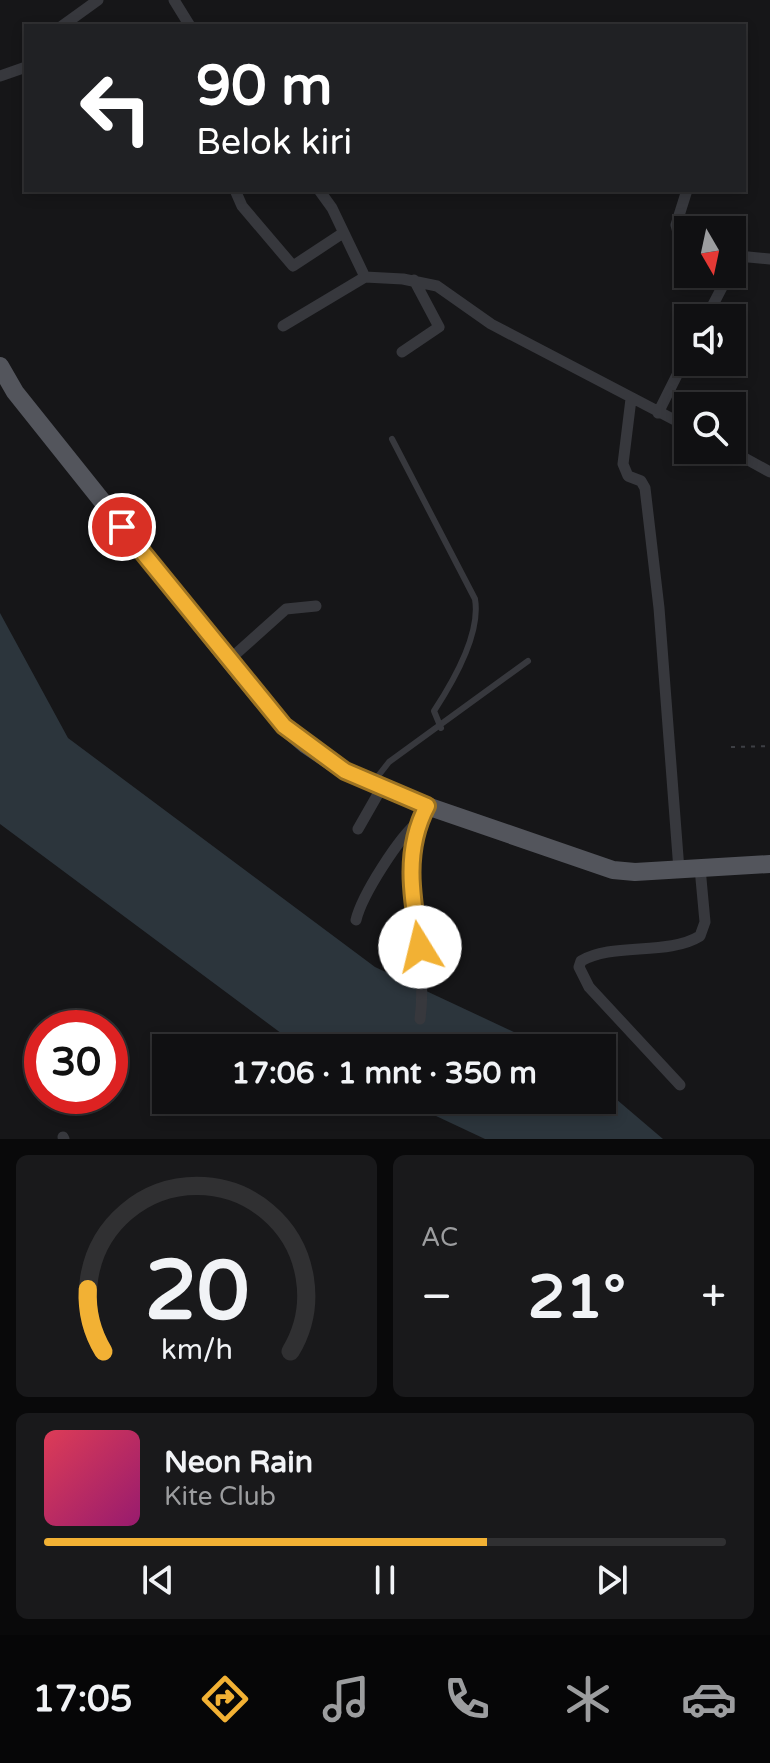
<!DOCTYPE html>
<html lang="id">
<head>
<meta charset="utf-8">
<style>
  :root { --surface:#101012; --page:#19191b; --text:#f1f3f6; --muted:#9c9d9f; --line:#303032; --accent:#f2b134 }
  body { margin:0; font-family:"Varela Round",sans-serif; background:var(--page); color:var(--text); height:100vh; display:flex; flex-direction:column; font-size:30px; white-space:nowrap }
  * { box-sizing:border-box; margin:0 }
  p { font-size:26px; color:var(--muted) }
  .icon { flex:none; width:44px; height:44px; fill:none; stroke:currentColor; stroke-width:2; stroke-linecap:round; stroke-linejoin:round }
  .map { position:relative; height:1139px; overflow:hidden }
  .drawer { display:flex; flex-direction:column; gap:16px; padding:16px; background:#09090a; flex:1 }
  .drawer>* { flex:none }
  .banner { position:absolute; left:24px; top:24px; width:722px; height:168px; border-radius:0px; box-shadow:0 4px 12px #0003,0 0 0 2px var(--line); background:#202124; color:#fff; overflow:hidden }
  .needle { width:52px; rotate:171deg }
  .fabs { position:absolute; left:674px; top:216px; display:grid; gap:16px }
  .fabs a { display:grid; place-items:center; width:72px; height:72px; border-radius:0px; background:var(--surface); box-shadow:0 4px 12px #0003,0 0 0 2px var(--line); font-size:40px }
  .speed { position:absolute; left:24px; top:1010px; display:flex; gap:16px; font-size:40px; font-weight:700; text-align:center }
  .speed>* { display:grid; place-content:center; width:104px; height:104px; border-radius:50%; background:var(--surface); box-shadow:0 4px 12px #0003,0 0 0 2px var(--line); line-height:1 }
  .speed .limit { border:12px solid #d22; background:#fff; color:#111 }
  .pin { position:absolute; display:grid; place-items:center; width:68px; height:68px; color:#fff; margin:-34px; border:4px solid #fff; border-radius:50%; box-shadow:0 2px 8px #0007 }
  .me { position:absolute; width:88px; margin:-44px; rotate:351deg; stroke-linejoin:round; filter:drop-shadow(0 0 6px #0008) }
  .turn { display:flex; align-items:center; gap:28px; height:168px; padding:0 40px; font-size:36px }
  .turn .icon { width:104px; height:104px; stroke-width:2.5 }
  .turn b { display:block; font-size:56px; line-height:68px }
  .big { font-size:60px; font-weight:700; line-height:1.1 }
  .drawer .card { flex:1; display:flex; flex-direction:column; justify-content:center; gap:12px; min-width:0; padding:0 28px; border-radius:12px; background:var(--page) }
  .drawer .dial { align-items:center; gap:0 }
  .dial svg { height:208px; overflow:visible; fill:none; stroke:var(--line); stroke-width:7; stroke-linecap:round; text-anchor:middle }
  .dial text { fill:var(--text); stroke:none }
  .song { display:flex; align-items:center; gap:24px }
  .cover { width:96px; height:96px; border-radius:12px; background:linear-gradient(135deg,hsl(350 70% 55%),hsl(320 70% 35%)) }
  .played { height:8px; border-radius:4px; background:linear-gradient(90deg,var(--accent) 65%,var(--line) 65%) }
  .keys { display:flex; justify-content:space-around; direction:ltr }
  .heat { display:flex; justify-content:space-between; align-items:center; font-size:44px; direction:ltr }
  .drawer .tiles { flex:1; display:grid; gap:16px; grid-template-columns:1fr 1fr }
  .card:last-child { grid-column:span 2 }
  .trip { position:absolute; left:152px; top:1034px; width:464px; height:80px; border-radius:0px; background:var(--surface); box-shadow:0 4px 12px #0003,0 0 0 2px var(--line); font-weight:700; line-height:80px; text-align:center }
  .dock { display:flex; height:128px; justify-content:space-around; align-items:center; background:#060607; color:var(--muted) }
  .dock .icon { width:56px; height:56px }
  .dock .on { color:var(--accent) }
  .dock b { font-size:36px; color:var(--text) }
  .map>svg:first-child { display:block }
  .water { fill:#2c353c }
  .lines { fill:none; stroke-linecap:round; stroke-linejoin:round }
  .path { stroke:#3d3f44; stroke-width:2; stroke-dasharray:4 6; stroke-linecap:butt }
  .lane { stroke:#37383d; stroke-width:6 }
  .street { stroke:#37383d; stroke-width:11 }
  .primary { stroke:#53555c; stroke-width:18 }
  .route-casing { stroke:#9d7322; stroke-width:20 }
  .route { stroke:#f2b134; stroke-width:14 }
</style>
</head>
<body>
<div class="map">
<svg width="770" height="1139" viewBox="0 0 770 1139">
  <rect width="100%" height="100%" fill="#161618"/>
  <path class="water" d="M0,613L68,738L375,967L548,1048H301L0,824Z
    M602,1087L663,1139H485L402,1100H602Z"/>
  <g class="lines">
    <path class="path" d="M731,747L770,746"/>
    <path class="lane" d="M392,439L475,599C481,634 453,682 434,711L441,728
      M375,780L389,762L528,661"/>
    <path class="street" d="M174,0L190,26
      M62,26L98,0
      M0,76L26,67
      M235,190L242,206L293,266L343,233
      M319,190L332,208L365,277L403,279L437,286L491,324L688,427
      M687,190L676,225L679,236L688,241
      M738,256L770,259
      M706,318L729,274
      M283,326L365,277
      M402,352L439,327L414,280
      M631,399L623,464L628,476L641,481L645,488L659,608L679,870
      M658,413L688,353
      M730,450L770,472
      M229,660L286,609L316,606
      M358,829L382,787
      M356,920C362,895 399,837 419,821
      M420,1019C430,948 391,874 427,806
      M680,1085L589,987L579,967L581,961C612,942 668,956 700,936L705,922L700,868
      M63,1137L64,1139"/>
    <path class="primary" d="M0,366L15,392L229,660L284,726L305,744L345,771L427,806L613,870L635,872L770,864"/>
  </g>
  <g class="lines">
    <defs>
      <path id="route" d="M122,527L284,726L345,771L427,806C403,851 412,898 420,947"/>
    </defs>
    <use href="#route" class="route-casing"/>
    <use href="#route" class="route"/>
  </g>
</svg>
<div class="fabs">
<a><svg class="needle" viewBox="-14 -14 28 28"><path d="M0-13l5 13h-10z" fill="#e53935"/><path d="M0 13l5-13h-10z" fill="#9c9d9f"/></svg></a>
<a><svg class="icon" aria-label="sound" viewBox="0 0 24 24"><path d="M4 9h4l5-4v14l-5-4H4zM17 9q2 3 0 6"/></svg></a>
<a><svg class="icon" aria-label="search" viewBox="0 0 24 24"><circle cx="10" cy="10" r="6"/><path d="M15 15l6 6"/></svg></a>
</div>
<div class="speed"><div class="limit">30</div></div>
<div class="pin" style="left:122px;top:527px;background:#d93025"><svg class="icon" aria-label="arrive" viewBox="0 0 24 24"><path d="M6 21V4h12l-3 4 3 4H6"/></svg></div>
<svg class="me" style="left:420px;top:947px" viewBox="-20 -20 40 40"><circle r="19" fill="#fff"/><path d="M0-13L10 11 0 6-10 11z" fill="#f2b134"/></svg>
<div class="trip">17:06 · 1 mnt · 350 m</div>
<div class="banner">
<div class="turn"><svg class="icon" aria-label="left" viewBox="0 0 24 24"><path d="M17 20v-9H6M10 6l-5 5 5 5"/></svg><div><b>90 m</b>Belok kiri</div></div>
</div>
</div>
<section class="drawer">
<div class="tiles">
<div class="card dial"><svg viewBox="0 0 100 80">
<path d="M14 69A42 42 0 1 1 86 69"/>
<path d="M14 69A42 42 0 0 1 8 45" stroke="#f2b134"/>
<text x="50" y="56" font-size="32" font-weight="700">20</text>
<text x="50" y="72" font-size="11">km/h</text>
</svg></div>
<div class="card"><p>AC</p>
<div class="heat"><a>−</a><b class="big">21°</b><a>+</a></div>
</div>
<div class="card">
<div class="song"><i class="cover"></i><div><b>Neon Rain</b><p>Kite Club</p></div></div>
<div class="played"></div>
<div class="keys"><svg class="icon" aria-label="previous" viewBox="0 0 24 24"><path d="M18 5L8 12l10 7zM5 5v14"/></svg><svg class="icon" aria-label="pause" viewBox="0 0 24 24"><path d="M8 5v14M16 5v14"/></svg><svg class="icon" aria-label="next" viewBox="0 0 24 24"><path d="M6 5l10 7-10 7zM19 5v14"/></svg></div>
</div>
</div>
</section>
<nav class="dock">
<b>17:05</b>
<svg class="icon on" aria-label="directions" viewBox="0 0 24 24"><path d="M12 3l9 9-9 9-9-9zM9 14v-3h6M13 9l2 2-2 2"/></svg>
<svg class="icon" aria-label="music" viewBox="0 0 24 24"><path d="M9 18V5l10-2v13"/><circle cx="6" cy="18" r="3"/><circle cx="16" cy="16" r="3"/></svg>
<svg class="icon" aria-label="phone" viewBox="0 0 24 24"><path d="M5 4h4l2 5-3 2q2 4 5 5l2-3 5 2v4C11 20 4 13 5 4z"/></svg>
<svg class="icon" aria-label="climate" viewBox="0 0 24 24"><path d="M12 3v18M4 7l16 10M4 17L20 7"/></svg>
<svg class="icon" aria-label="car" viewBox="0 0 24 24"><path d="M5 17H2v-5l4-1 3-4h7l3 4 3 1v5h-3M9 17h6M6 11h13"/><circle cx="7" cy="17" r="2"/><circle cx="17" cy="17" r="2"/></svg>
</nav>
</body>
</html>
